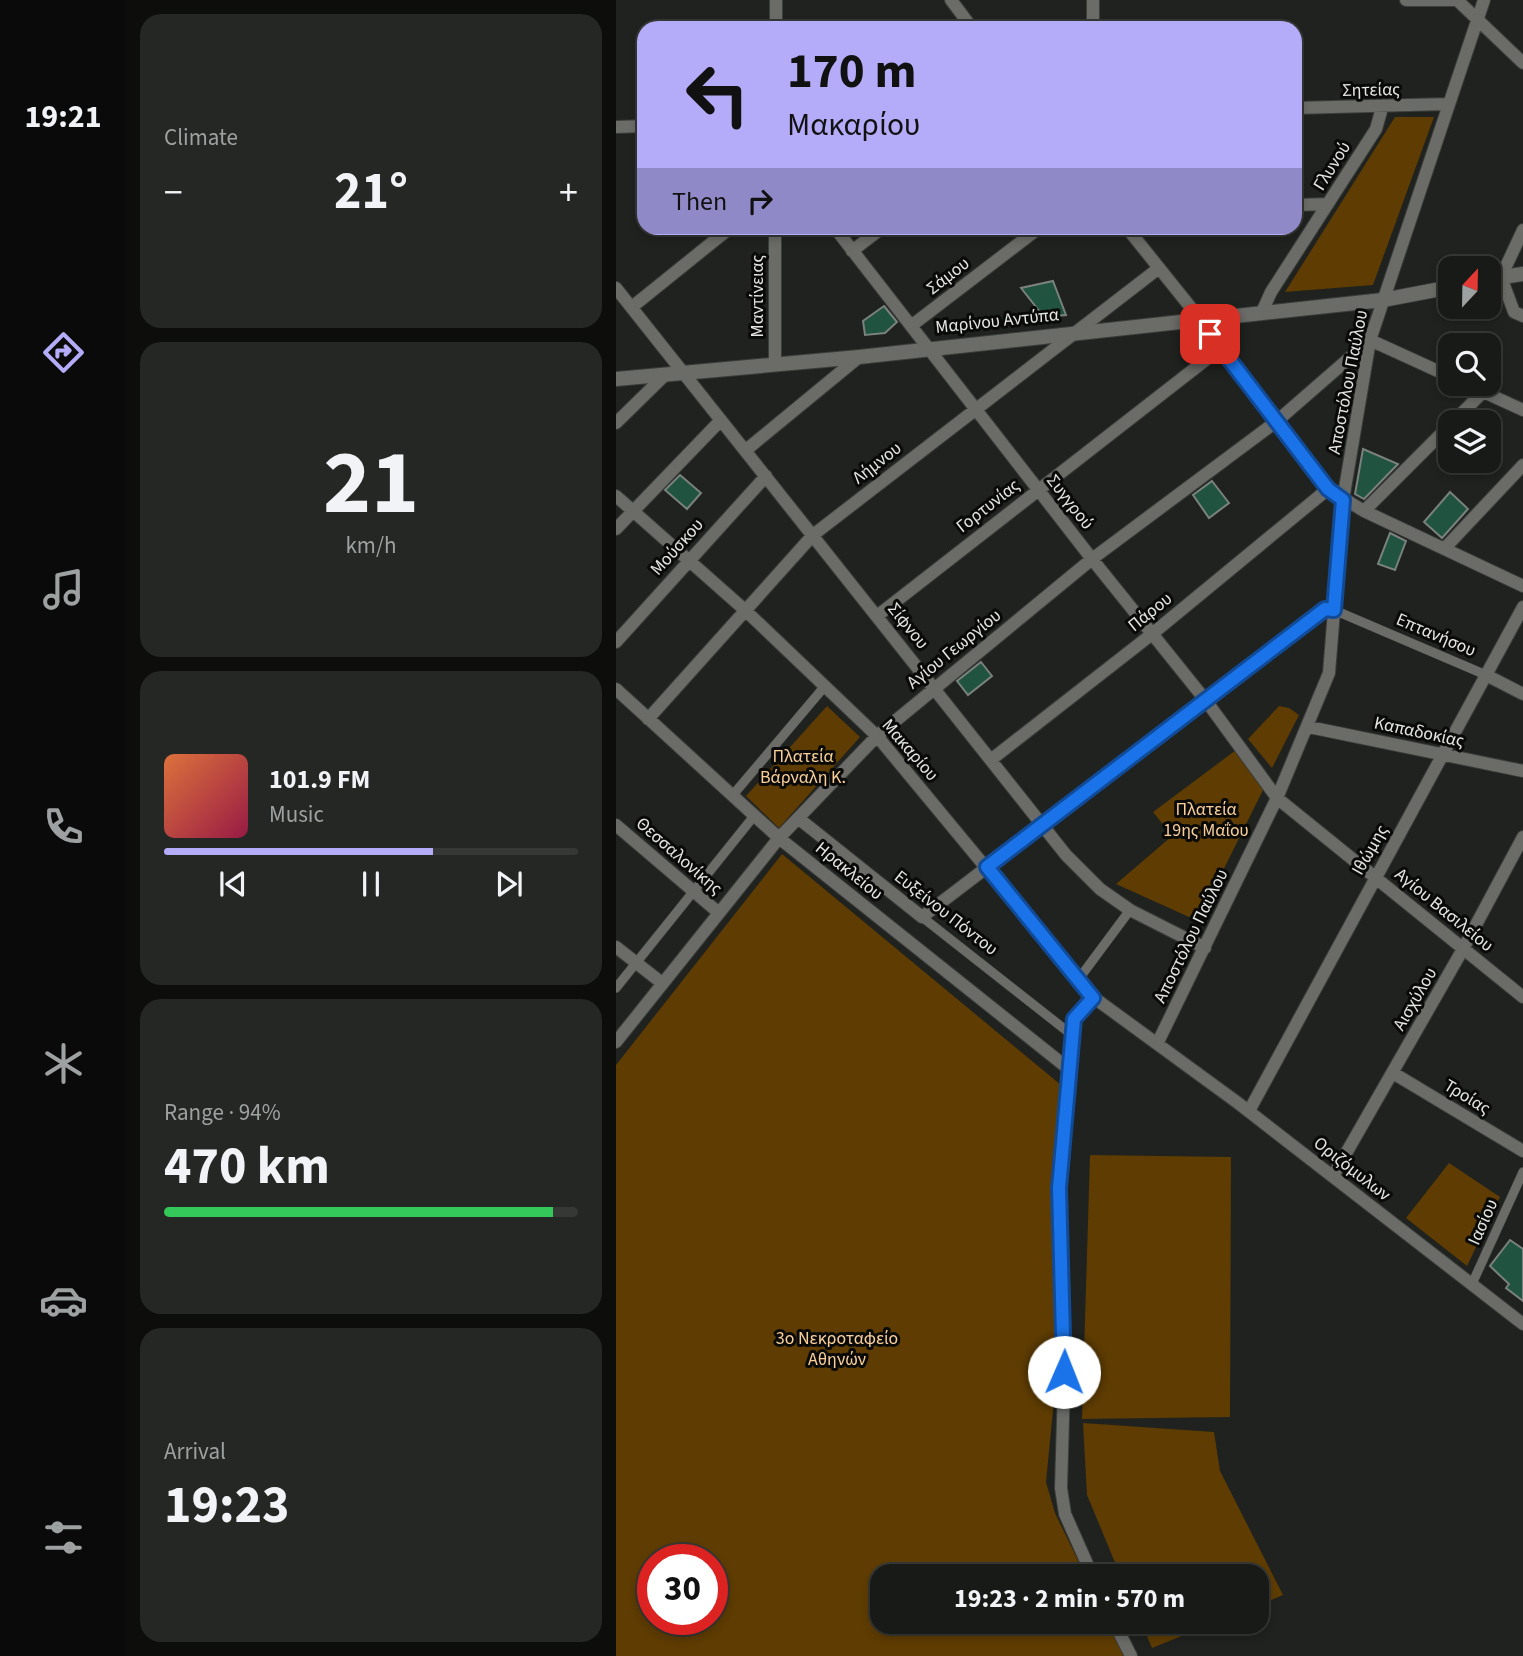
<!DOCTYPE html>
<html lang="en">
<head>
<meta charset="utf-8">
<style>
  :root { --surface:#171a16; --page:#242723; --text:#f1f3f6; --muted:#9ea1a1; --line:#363835; --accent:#b4acf9 }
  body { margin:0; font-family:"Source Sans 3",sans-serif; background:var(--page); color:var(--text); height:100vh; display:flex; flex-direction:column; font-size:26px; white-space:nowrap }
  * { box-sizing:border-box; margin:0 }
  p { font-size:23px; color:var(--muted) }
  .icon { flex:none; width:38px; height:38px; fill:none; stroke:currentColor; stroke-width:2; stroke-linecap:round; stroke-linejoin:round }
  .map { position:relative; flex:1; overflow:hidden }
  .panel { display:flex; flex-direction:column; gap:14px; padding:14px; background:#0d0e0c; width:490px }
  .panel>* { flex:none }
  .hud { position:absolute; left:21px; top:21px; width:665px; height:214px; border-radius:21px; box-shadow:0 4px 10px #0003,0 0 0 2px var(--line); background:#b4acf9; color:#111; overflow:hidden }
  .needle { width:46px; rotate:22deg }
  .fabs { position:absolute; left:822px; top:256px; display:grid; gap:14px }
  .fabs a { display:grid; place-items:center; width:63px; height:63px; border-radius:14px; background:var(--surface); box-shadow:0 4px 10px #0003,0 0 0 2px var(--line); font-size:35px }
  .speed { position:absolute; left:21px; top:1544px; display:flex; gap:14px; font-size:35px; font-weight:700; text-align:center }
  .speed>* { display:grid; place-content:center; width:91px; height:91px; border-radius:50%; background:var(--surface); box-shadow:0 4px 10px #0003,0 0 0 2px var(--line); line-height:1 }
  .speed .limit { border:10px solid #d22; background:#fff; color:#111 }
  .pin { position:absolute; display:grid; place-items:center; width:60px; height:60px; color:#fff; margin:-30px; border-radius:14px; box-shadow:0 4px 10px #0006 }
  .me { position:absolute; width:77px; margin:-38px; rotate:1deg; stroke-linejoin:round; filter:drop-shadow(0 0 5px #0008) }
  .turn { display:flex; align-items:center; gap:24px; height:147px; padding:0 35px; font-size:32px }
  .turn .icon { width:91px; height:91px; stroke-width:2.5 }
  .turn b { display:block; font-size:49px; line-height:60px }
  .then { display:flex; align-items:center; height:66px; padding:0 35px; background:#0003; gap:14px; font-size:26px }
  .big { font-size:52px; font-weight:700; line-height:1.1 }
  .panel .card { flex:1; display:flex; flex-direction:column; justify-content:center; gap:10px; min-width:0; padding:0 24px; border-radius:21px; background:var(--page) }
  .panel .dial { align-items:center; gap:0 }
  .dial b { font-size:91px; line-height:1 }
  .song { display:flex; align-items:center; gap:21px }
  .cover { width:84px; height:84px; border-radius:10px; background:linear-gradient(135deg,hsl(20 70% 55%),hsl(340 70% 35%)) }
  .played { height:7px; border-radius:4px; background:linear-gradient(90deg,var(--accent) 65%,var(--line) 65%) }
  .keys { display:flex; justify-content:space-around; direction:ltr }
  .heat { display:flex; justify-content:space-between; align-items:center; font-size:38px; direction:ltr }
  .charge { height:10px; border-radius:5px; background:linear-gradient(90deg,#34c759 94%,var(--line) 0) }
  .trip { position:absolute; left:254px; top:1564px; width:399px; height:70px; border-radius:21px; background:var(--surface); box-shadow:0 4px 10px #0003,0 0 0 2px var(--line); font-weight:700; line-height:70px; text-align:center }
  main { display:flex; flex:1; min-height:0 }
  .tabs { display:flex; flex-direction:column; width:126px; justify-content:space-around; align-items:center; background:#090a09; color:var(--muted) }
  .tabs .icon { width:49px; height:49px }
  .tabs .current { color:var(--accent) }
  .tabs b { font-size:32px; color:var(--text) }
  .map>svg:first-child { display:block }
  .green { fill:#5e3c02; fill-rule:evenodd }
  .building { fill:#215440; stroke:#7a817e; stroke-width:2 }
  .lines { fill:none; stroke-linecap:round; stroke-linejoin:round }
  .pedestrian-casing { stroke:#3b3e3a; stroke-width:10 }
  .minor-casing { stroke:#3b3e3a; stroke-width:14 }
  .tertiary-casing { stroke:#3b3e3a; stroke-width:16 }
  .pedestrian { stroke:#6b6b68; stroke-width:9 }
  .minor { stroke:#6b6b68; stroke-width:12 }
  .tertiary { stroke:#6b6b68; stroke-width:14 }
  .route-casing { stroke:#114b97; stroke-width:18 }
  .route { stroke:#1a73e8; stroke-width:12 }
  .labels { text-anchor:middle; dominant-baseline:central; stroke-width:6; stroke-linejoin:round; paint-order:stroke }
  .street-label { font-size:18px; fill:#e5e7e4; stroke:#0a0b09 }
  .park-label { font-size:18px; fill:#facf9a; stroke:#0a0b09 }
</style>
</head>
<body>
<main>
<nav class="tabs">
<b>19:21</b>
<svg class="icon current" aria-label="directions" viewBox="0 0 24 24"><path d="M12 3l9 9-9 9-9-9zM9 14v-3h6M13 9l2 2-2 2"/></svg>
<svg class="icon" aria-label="music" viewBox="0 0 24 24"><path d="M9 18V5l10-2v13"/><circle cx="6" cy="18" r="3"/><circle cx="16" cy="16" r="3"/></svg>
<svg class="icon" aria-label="phone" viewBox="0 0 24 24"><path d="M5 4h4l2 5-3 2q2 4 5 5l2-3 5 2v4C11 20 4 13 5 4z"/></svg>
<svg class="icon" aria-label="climate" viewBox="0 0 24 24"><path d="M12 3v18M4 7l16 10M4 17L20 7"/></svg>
<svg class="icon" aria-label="car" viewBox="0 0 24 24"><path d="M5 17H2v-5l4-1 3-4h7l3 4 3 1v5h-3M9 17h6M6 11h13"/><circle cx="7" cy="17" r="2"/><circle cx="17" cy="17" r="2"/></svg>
<svg class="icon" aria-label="filters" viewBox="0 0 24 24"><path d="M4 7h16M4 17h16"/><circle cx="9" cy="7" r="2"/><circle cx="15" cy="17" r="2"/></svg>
</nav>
<section class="panel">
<div class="card"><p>Climate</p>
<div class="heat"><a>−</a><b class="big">21°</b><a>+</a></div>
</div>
<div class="card dial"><b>21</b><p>km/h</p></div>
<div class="card">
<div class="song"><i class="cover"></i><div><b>101.9 FM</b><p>Music</p></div></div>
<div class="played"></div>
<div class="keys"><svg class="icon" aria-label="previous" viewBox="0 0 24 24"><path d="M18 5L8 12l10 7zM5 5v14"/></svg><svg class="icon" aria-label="pause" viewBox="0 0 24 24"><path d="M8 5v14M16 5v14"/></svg><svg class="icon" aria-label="next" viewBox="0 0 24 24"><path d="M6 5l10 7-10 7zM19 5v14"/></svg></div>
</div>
<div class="card"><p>Range · 94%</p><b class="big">470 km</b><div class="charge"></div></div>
<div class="card"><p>Arrival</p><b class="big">19:23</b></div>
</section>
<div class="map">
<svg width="907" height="1656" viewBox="0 0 907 1656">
  <rect width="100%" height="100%" fill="#1f221e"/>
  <path class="green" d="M779,117H818L757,285L669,292Z
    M211,706L244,737L163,828L130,796Z
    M663,706L673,708L683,715L656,768L632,739Z
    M620,750L648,788L582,921L500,884L556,836L537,812Z
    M166,854L445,1085L437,1201L442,1359L430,1482L439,1513L470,1577H266V1622H492L509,1656H0V1065ZM37,1559H96V1619H37Z
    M474,1155L615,1157L614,1417L466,1419Z
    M833,1163L884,1197L851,1266L790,1218Z
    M467,1423L598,1432L604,1471L667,1595L641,1606L640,1577H505L471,1495Z
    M525,1622H600L536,1648Z"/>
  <path class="building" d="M437,281L450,315L428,317L405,288Z
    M268,306L281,322L269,333L249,335L247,321Z
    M747,449L782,464L748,499L739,494Z
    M64,475L85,493L71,509L49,490Z
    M596,481L613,503L593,518L577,495Z
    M834,492L852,509L826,538L808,522Z
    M774,533L790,541L779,570L762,564Z
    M365,662L376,676L352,695L341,681Z
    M894,1240L907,1249V1301L890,1288L893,1284L874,1266Z"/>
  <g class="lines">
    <defs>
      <path id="pedestrian" d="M718,610L870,675
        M116,796L209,686
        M306,917L456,1035
        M462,980L514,910
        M0,988L138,816
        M856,1284L907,1172"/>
      <path id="minor" d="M335,0L356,28
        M477,0V28
        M790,0H842
        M841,0L907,63
        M160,28V0
        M679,108L831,104
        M0,127L28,126
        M679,205L712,204
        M219,228L476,559L591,702L661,798L907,997
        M511,228L584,319L712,489L748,511L907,586
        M907,230L885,277L898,312L907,316
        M236,251L266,228
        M0,288L450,855L484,889L514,910L589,948
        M16,307L114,228
        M646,312L655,292L760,129L766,108
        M295,326L423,228
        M159,364V228
        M848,383L907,410
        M837,422L867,392
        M0,423L48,376
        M130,450L243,357
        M0,496L130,611L261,736L477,997L622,1103L907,1324
        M748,511L835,424
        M0,529L105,420
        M828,549L907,465
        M261,616L605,348
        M0,642L150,476
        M870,675L907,694
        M0,689L163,838L454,1070
        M32,719L197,535L543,268
        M693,727L907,771
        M376,759L536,634L712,489
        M182,818L306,917L709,609L718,610
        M0,825L103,913
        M0,947L46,983
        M0,1042L163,838L261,736L476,559L661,421L754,340L835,377
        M542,1042L661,798L713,673L727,500L754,340L868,0
        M777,1073L907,1151
        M633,1111L907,607
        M717,1176L847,949L907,837
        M477,1577L449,1514L445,1488L449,1351L443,1188L458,1019L477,997
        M498,1622L515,1656"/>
      <path id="tertiary" d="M873,279L907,274
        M0,379L243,357L767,300L835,287"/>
    </defs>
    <use href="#pedestrian" class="pedestrian-casing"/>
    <use href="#minor" class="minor-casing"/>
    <use href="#tertiary" class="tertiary-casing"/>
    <use href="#pedestrian" class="pedestrian"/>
    <use href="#minor" class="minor"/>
    <use href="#tertiary" class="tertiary"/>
  </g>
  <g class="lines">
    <defs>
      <path id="route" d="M448,1372L443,1188L458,1019L477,998L371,867L709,609L718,610L727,500L712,489L594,334"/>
    </defs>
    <use href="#route" class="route-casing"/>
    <use href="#route" class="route"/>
  </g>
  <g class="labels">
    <g class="street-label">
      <text transform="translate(755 90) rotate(-1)">Σητείας</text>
      <text transform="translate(716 166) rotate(-58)">Γλυνού</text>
      <text transform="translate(332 276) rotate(-38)">Σάμου</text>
      <text transform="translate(141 296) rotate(-90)">Μαντίνειας</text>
      <text transform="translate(381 321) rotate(-6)">Μαρίνου Αντύπα</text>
      <text transform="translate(732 382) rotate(-79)">Αποστόλου Παύλου</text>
      <text transform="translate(261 463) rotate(-38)">Λήμνου</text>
      <text transform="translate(454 502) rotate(52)">Συγγρού</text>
      <text transform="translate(372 506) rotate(-38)">Γορτυνίας</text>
      <text transform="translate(61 547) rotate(-48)">Μούσκου</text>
      <text transform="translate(534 612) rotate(-39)">Πάρου</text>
      <text transform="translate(292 626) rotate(51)">Σίφνου</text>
      <text transform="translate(820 635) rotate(23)">Επτανήσου</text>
      <text transform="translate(338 649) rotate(-39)">Αγίου Γεωργίου</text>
      <text transform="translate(803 732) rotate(12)">Καπαδοκίας</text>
      <text transform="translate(294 750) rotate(49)">Μακαρίου</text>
      <text transform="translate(754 850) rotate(-60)">Ιθώμης</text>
      <text transform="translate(63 856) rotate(41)">Θεσσαλονίκης</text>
      <text transform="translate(233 871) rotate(39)">Ηρακλείου</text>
      <text transform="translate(828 910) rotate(39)">Αγίου Βασιλείου</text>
      <text transform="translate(330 913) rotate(38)">Ευξείνου Πόντου</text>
      <text transform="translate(575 936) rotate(-64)">Αποστόλου Παύλου</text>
      <text transform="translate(799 999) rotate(-60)">Αισχύλου</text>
      <text transform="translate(851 1097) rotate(31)">Τροίας</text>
      <text transform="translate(736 1169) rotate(38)">Οριζόμυλων</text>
      <text transform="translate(867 1222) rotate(-66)">Ιασίου</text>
    </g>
    <g class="park-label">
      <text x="187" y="756">Πλατεία<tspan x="187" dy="21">Βάρναλη Κ.</tspan></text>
      <text x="590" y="809">Πλατεία<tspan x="590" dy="21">19ης Μαΐου</tspan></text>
      <text x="221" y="1338">3ο Νεκροταφείο<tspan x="221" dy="21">Αθηνών</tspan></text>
    </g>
  </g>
</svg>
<div class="fabs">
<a><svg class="needle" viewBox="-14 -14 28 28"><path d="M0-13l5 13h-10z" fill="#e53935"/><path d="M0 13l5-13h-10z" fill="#9ea1a1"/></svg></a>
<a><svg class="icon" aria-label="search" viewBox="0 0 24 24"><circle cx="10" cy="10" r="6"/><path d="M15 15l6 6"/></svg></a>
<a><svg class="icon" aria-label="layers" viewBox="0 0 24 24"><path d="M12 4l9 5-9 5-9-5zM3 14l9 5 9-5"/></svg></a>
</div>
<div class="speed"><div class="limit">30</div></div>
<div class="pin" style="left:594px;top:334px;background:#d93025"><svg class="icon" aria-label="arrive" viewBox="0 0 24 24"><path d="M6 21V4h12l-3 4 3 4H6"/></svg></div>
<svg class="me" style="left:448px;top:1372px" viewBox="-20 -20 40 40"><circle r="19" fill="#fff"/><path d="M0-13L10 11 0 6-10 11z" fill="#1a73e8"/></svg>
<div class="trip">19:23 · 2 min · 570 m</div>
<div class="hud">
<div class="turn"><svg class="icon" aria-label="left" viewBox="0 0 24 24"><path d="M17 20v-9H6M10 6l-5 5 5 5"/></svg><div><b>170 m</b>Μακαρίου</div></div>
<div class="then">Then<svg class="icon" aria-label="right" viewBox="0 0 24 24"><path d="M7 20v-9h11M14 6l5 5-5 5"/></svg></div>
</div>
</div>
</main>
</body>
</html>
